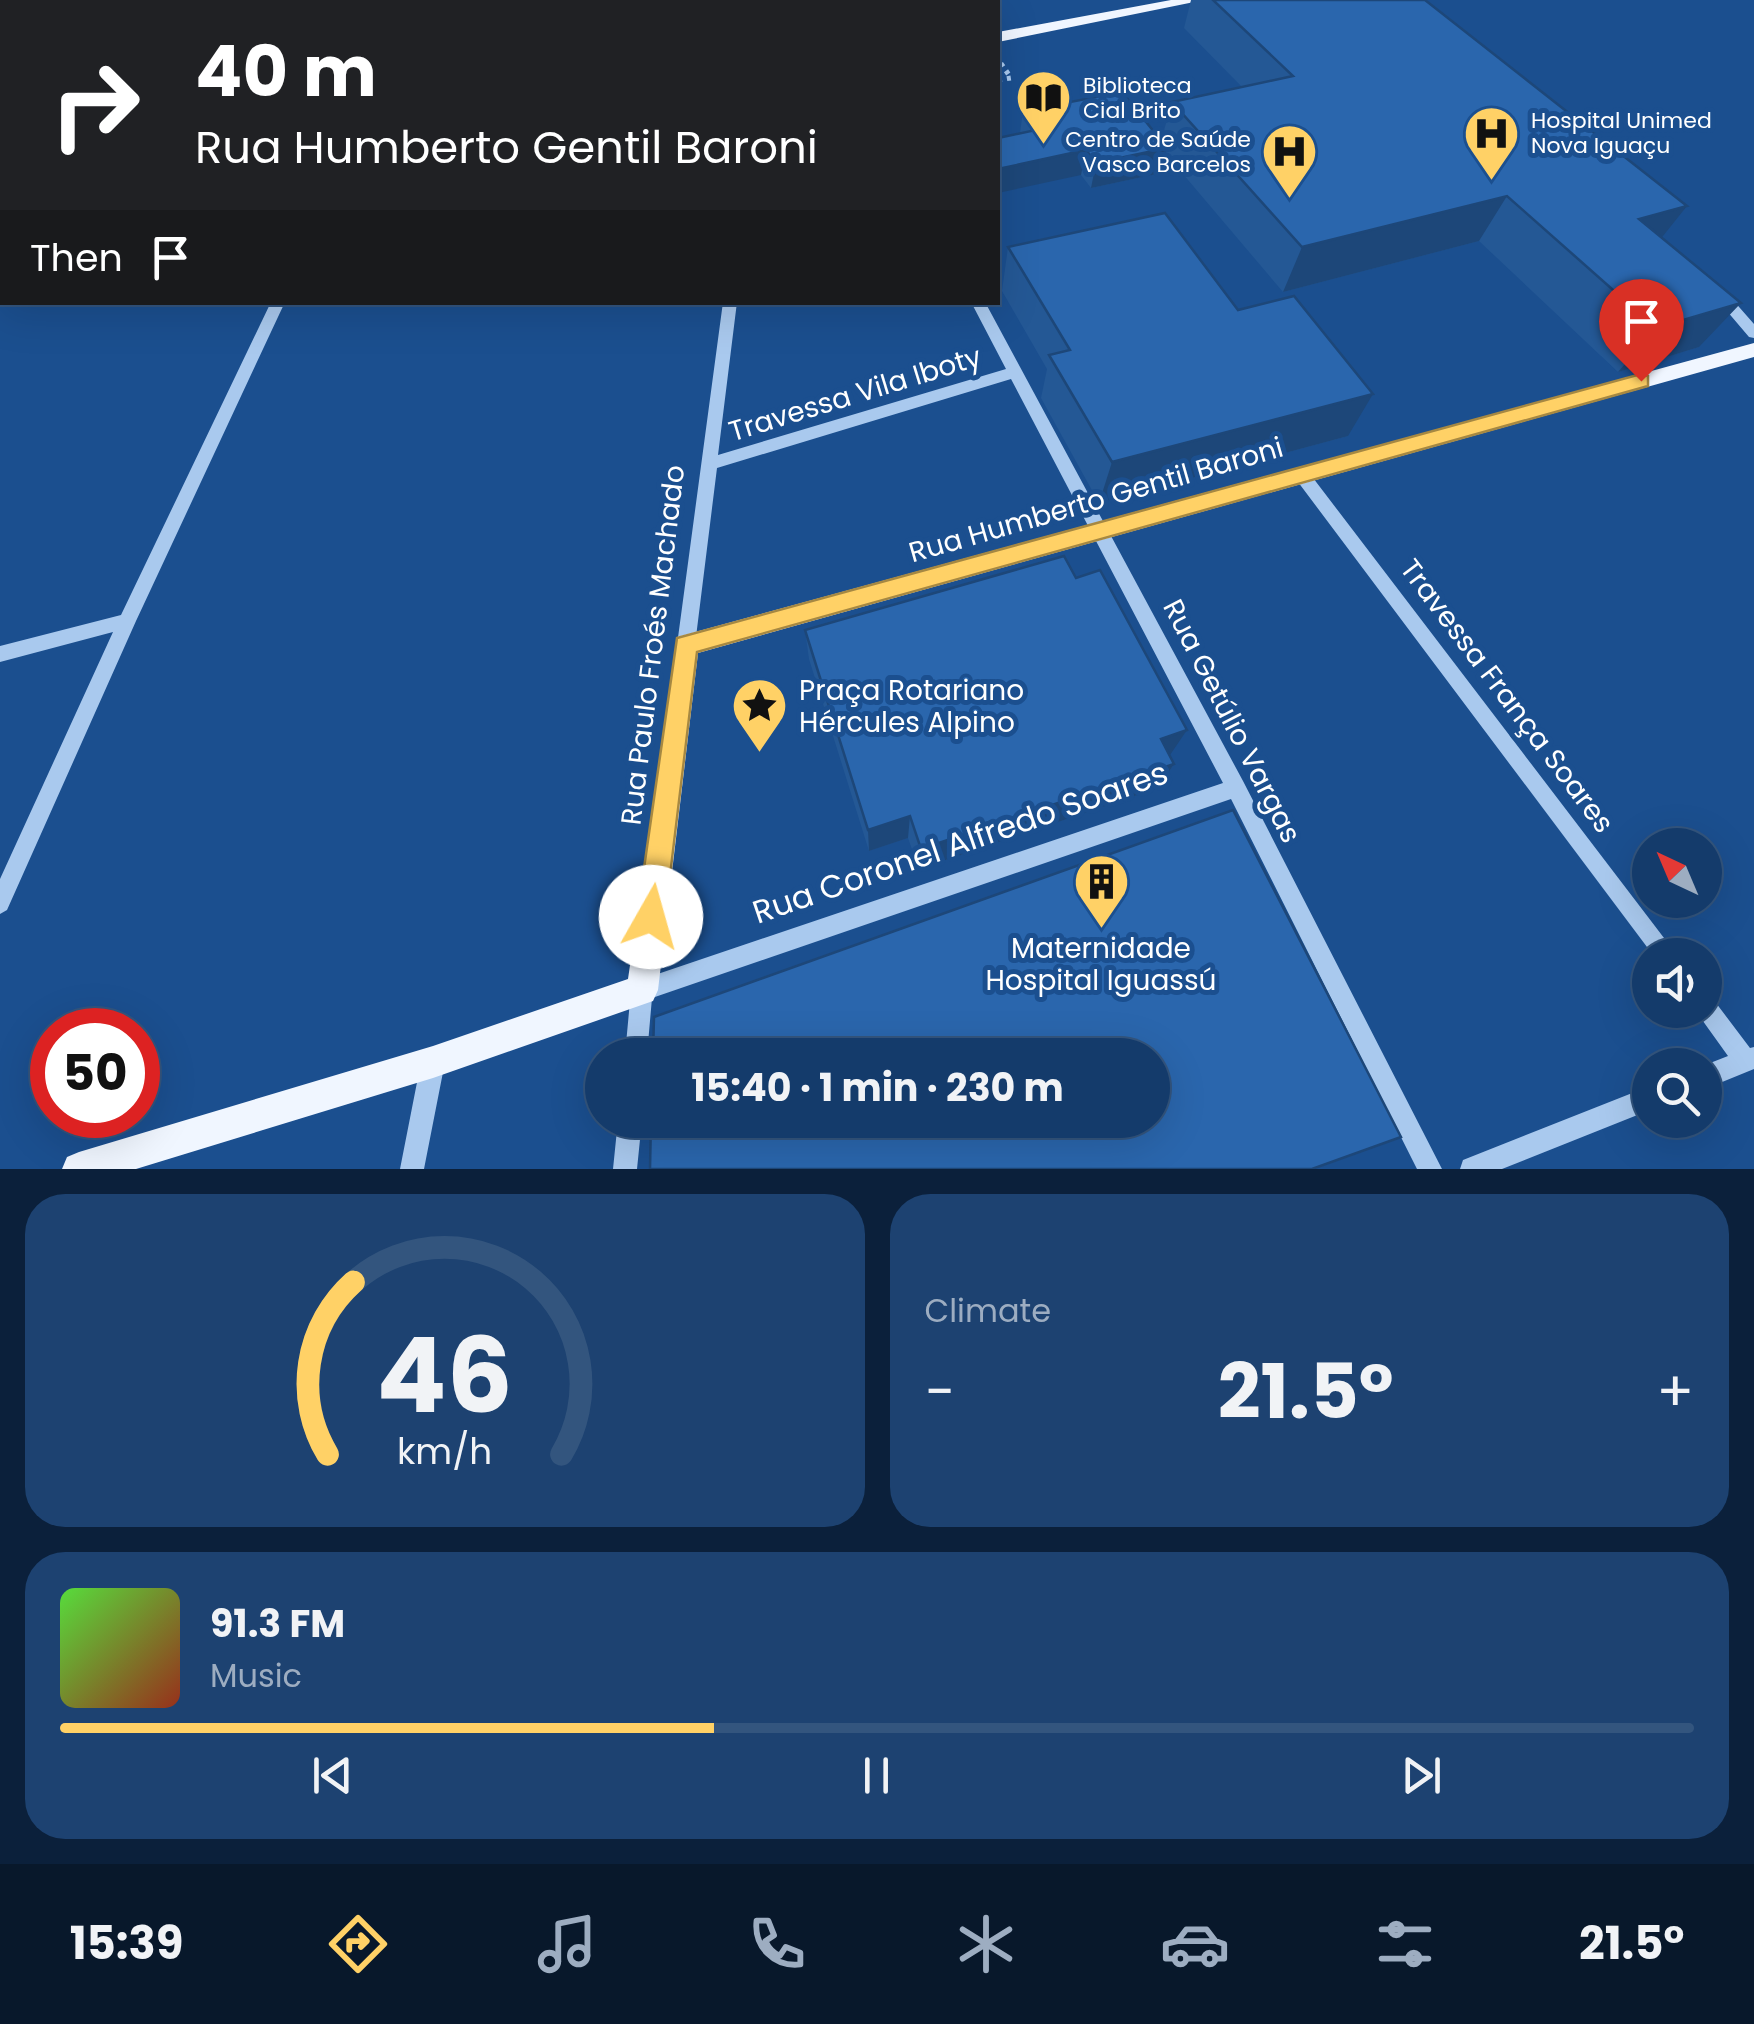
<!DOCTYPE html>
<html lang="en">
<head>
<meta charset="utf-8">
<style>
  :root { --surface:#143b6b; --page:#1d4271; --text:#f1f3f6; --muted:#9dadc1; --line:#33557e; --accent:#ffd166 }
  body { margin:0; font-family:Poppins,sans-serif; background:var(--page); color:var(--text); height:100vh; display:flex; flex-direction:column; font-size:38px; white-space:nowrap }
  * { box-sizing:border-box; margin:0 }
  p { font-size:32px; color:var(--muted) }
  .icon { flex:none; width:55px; height:55px; fill:none; stroke:currentColor; stroke-width:2; stroke-linecap:round; stroke-linejoin:round }
  .map { position:relative; height:1169px; overflow:hidden }
  .panel { display:flex; flex-direction:column; gap:25px; padding:25px; background:#0b203b; flex:1 }
  .panel>* { flex:none }
  .guide { position:absolute; left:0px; top:0px; width:1000px; height:305px; box-shadow:0 10px 40px #0002,0 0 0 2px var(--line); background:#202124; color:#fff; overflow:hidden }
  .needle { width:65px; rotate:316deg }
  .controls { position:absolute; left:1632px; top:828px; display:grid; gap:20px }
  .controls a { display:grid; place-items:center; width:90px; height:90px; border-radius:50%; background:var(--surface); box-shadow:0 10px 40px #0002,0 0 0 2px var(--line); font-size:50px }
  .speed { position:absolute; left:30px; top:1008px; display:flex; gap:20px; font-size:50px; font-weight:700; text-align:center }
  .speed>* { display:grid; place-content:center; width:130px; height:130px; border-radius:50%; background:var(--surface); box-shadow:0 10px 40px #0002,0 0 0 2px var(--line); line-height:1 }
  .speed .limit { border:15px solid #d22; background:#fff; color:#111 }
  .pin { position:absolute; display:grid; place-items:center; width:85px; height:85px; color:#fff; margin:-102px -42px; border-radius:50% 50% 50% 0; rotate:-45deg; box-shadow:0 0 10px #0007 }
  .pin .icon { rotate:45deg }
  .me { position:absolute; width:110px; margin:-55px; rotate:7deg; stroke-linejoin:round; filter:drop-shadow(0 0 8px #0008) }
  .turn { display:flex; align-items:center; gap:35px; height:210px; padding:0 30px; font-size:45px }
  .turn .icon { width:130px; height:130px; stroke-width:2.5 }
  .turn b { display:block; font-size:70px; line-height:85px }
  .then { display:flex; align-items:center; height:95px; padding:0 30px; background:#0003; gap:20px; font-size:38px }
  .big { font-size:75px; font-weight:700; line-height:1.1 }
  .panel .tile { flex:1; display:flex; flex-direction:column; justify-content:center; gap:15px; min-width:0; padding:0 35px; border-radius:40px; background:var(--page) }
  .panel .dial { align-items:center; gap:0 }
  .dial svg { height:260px; overflow:visible; fill:none; stroke:var(--line); stroke-width:7; stroke-linecap:round; text-anchor:middle }
  .dial text { fill:var(--text); stroke:none }
  .song { display:flex; align-items:center; gap:30px }
  .cover { width:120px; height:120px; border-radius:15px; background:linear-gradient(135deg,hsl(110 70% 55%),hsl(10 70% 35%)) }
  .played { height:10px; border-radius:5px; background:linear-gradient(90deg,var(--accent) 40%,var(--line) 40%) }
  .keys { display:flex; justify-content:space-around; direction:ltr }
  .heat { display:flex; justify-content:space-between; align-items:center; font-size:55px; direction:ltr }
  .panel .tiles { flex:1; display:grid; gap:25px; grid-template-columns:1fr 1fr }
  .tile:last-child { grid-column:span 2 }
  .trip { position:absolute; left:585px; top:1038px; width:585px; height:100px; border-radius:50px; background:var(--surface); box-shadow:0 10px 40px #0002,0 0 0 2px var(--line); font-weight:700; line-height:100px; text-align:center }
  .tab-bar { display:flex; height:160px; justify-content:space-around; align-items:center; background:#08182b; color:var(--muted) }
  .tab-bar .icon { width:70px; height:70px }
  .tab-bar .current { color:var(--accent) }
  .tab-bar b { font-size:45px; color:var(--text) }
  .map>svg:first-child { display:block }
  .lines { fill:none; stroke-linecap:round; stroke-linejoin:round }
  .path { stroke:#a9c9ee; stroke-width:5; stroke-dasharray:4 5; stroke-linecap:butt }
  .minor { fill:#a9c9ee; fill-rule:evenodd }
  .major { fill:#f0f6ff; fill-rule:evenodd }
  .rail { stroke:#fff; stroke-width:5; stroke-dasharray:12 5; stroke-linecap:butt }
  .wall { fill:#245895 }
  .shaded-wall { fill:#1d4779 }
  .building { fill:#2a66ad; stroke:#1d4779; stroke-width:2.5 }
  .route { fill:#ffd166; stroke:#a68842; stroke-width:2.5 }
  .labels { text-anchor:middle; dominant-baseline:central; stroke-width:10; stroke-linejoin:round; paint-order:stroke }
  .far-poi-label { font-size:22px; fill:#fff; stroke:#1b4f8f; text-anchor:start }
  .street-label { font-size:28px; fill:#fff; stroke:#1b4f8f }
  .poi-label { font-size:28px; fill:#fff; stroke:#1b4f8f; text-anchor:start }
  .near-street-label { font-size:32px; fill:#fff; stroke:#1b4f8f }
</style>
</head>
<body>
<div class="map">
<svg width="1754" height="1169" viewBox="0 0 1754 1169">
  <rect width="100%" height="100%" fill="#1b4f8f"/>
  <g class="lines">
    <path class="path" d="M998,80L1011,78L1000,62"/>
    <path class="minor" d="M2,285V298L0,299V286Z
      M1720,289L1725,291L1754,324V338L1749,337L1715,297V291Z
      M271,302H285L136,621L7,910L0,914V879L113,632L0,662V646L121,615Z
      M723,302H737L718,455L1006,369L971,302H985L1243,781L1442,1169H1417L1231,799L652,998L647,1055H625L631,990L634,982L1223,783L1011,379L717,468L695,645L692,651L686,653L680,651L677,645Z
      M1301,468L1307,470L1677,955H1653L1295,478L1293,474L1295,470Z
      M1705,996L1713,999L1750,1048L1754,1047V1069L1705,1089V1065L1728,1056L1695,1010H1705Z
      M433,1050L441,1054L445,1062L424,1169H400L421,1062L425,1054Z
      M1650,1086V1110L1502,1169H1460L1463,1160Z
      M618,1120H642L637,1169H613Z"/>
    <path class="major" d="M1171,0H1204L998,42V32Z
      M0,116H2V126H0Z
      M0,214H2V226H0Z
      M1754,343V357L698,653L658,990L653,1001L433,1078L136,1169H62L67,1157L79,1152L433,1046L628,979L677,637Z"/>
    <path class="rail" d="M928,2L942,0
      M981,2L994,0"/>
  </g>
  <path class="wall" d="M838,0H933L935,2H840Z
    M1191,0H1425L1662,238L1699,347L1618,372L1479,241L1283,292L1166,154L1161,173L1091,188L1081,175L1020,133L1023,111L1161,141L1172,102L1242,87L1184,28Z
    M1008,247L1238,310L1348,436L1099,503L1041,398L1047,369L1002,291Z
    M805,630L1170,756L1174,764L1158,788L919,869L908,838L869,851L809,659Z"/>
  <path class="shaded-wall" d="M1167,148L1161,173L1091,188L1096,163Z
    M1086,150L1081,175L998,193V169Z
    M1507,196L1479,241L1283,292L1302,247Z
    M1687,206L1651,251L1639,219Z
    M1741,303L1699,347L1618,372L1656,328Z
    M1373,394L1348,436L1099,503L1112,462Z
    M1187,730L1170,755L1161,739Z
    M1174,764L1158,788L919,869L921,849Z
    M910,816L908,838L869,851L868,830Z"/>
  <path class="building" d="M853,0H933L935,2H855Z
    M1213,0H1425L1687,206L1639,219L1741,303L1656,328L1507,196L1302,247L1172,102L1293,76Z
    M1122,92L1167,148L1096,163L1086,150L998,169V138L1036,130L1023,111Z
    M1165,213L1238,310L1294,296L1373,394L1112,462L1049,355L1070,350L1008,247Z
    M1064,556L1076,578L1100,570L1187,730L1161,739L1174,764L921,849L910,816L868,830L805,630Z
    M1233,810L1401,1137L1312,1169H650L651,1120H1152V1055H653L654,1017Z"/>
  <path class="route" d="M1641,374L1648,376V386L697,652L665,917L661,927L651,931L641,927L637,917L677,638Z"/>
  <defs>
    <symbol id="library-pin" viewBox="-11 -11 22 30"><path d="M0 17L-7.5 6A9.5 9.5 0 1 1 7.5 6Z" fill="#ffd166" stroke="#1b4f8f"/><path d="M-6-4Q-3-5.5-.7-3.5V5Q-3 3-6 4ZM6-4Q3-5.5 .7-3.5V5Q3 3 6 4Z" fill="#111"/></symbol>
    <symbol id="hospital-pin" viewBox="-11 -11 22 30"><path d="M0 17L-7.5 6A9.5 9.5 0 1 1 7.5 6Z" fill="#ffd166" stroke="#1b4f8f"/><path d="M-5-5h3v3.5h4V-5h3V5h-3V1.5h-4V5h-3Z" fill="#111"/></symbol>
    <symbol id="sight-pin" viewBox="-11 -11 22 30"><path d="M0 17L-7.5 6A9.5 9.5 0 1 1 7.5 6Z" fill="#ffd166" stroke="#1b4f8f"/><path d="M0-6L1.8-2.2L6-1.7L2.9 1.2L3.7 5.4L0 3.3L-3.7 5.4L-2.9 1.2L-6-1.7L-1.8-2.2Z" fill="#111"/></symbol>
    <symbol id="building-pin" viewBox="-11 -11 22 30"><path d="M0 17L-7.5 6A9.5 9.5 0 1 1 7.5 6Z" fill="#ffd166" stroke="#1b4f8f"/><path d="M-4-6H4V6H1V3H-1V6H-4ZM-2.5-4.3h1.7v1.8h-1.7ZM.8-4.3h1.7v1.8H.8ZM-2.5-1h1.7V.8h-1.7ZM.8-1h1.7V.8H.8Z" fill="#111"/></symbol>
  </defs>
  <g fill-rule="evenodd">
    <use href="#library-pin" x="1012" y="66" width="63" height="86"/>
    <use href="#hospital-pin" x="1460" y="102" width="63" height="86"/>
    <use href="#hospital-pin" x="1258" y="120" width="63" height="86"/>
    <use href="#sight-pin" x="728" y="674" width="63" height="86"/>
    <use href="#building-pin" x="1070" y="850" width="63" height="86"/>
  </g>
  <g class="labels">
    <g class="far-poi-label">
      <text x="1083" y="85">Biblioteca<tspan x="1083" dy="25">Cial Brito</tspan></text>
      <text x="1531" y="120">Hospital Unimed<tspan x="1531" dy="25">Nova Iguaçu</tspan></text>
      <text x="1251" y="139" text-anchor="end">Centro de Saúde<tspan x="1251" dy="25">Vasco Barcelos</tspan></text>
    </g>
    <g class="street-label">
      <text transform="translate(855 394) rotate(-17)">Travessa Vila Iboty</text>
      <text transform="translate(1096 500) rotate(-16)">Rua Humberto Gentil Baroni</text>
      <text transform="translate(653 645) rotate(-83)">Rua Paulo Froés Machado</text>
      <text transform="translate(1507 696) rotate(53)">Travessa França Soares</text>
      <text transform="translate(1232 721) rotate(63)">Rua Getúlio Vargas</text>
    </g>
    <g class="poi-label">
      <text x="799" y="690">Praça Rotariano<tspan x="799" dy="32">Hércules Alpino</tspan></text>
      <text x="1101" y="948" text-anchor="middle">Maternidade<tspan x="1101" dy="32">Hospital Iguassú</tspan></text>
    </g>
    <g class="near-street-label">
      <text transform="translate(960 842) rotate(-19)">Rua Coronel Alfredo Soares</text>
    </g>
  </g>
</svg>
<div class="controls">
<a><svg class="needle" viewBox="-14 -14 28 28"><path d="M0-13l5 13h-10z" fill="#e53935"/><path d="M0 13l5-13h-10z" fill="#9dadc1"/></svg></a>
<a><svg class="icon" aria-label="sound" viewBox="0 0 24 24"><path d="M4 9h4l5-4v14l-5-4H4zM17 9q2 3 0 6"/></svg></a>
<a><svg class="icon" aria-label="search" viewBox="0 0 24 24"><circle cx="10" cy="10" r="6"/><path d="M15 15l6 6"/></svg></a>
</div>
<div class="speed"><div class="limit">50</div></div>
<div class="pin" style="left:1641px;top:381px;background:#d93025"><svg class="icon" aria-label="arrive" viewBox="0 0 24 24"><path d="M6 21V4h12l-3 4 3 4H6"/></svg></div>
<svg class="me" style="left:651px;top:917px" viewBox="-20 -20 40 40"><circle r="19" fill="#fff"/><path d="M0-13L10 11 0 6-10 11z" fill="#ffd166"/></svg>
<div class="trip">15:40 · 1 min · 230 m</div>
<div class="guide">
<div class="turn"><svg class="icon" aria-label="right" viewBox="0 0 24 24"><path d="M7 20v-9h11M14 6l5 5-5 5"/></svg><div><b>40 m</b>Rua Humberto Gentil Baroni</div></div>
<div class="then">Then<svg class="icon" aria-label="arrive" viewBox="0 0 24 24"><path d="M6 21V4h12l-3 4 3 4H6"/></svg></div>
</div>
</div>
<section class="panel">
<div class="tiles">
<div class="tile dial"><svg viewBox="0 0 100 80">
<path d="M14 69A42 42 0 1 1 86 69"/>
<path d="M14 69A42 42 0 0 1 22 16" stroke="#ffd166"/>
<text x="50" y="56" font-size="32" font-weight="700">46</text>
<text x="50" y="72" font-size="11">km/h</text>
</svg></div>
<div class="tile"><p>Climate</p>
<div class="heat"><a>−</a><b class="big">21.5°</b><a>+</a></div>
</div>
<div class="tile">
<div class="song"><i class="cover"></i><div><b>91.3 FM</b><p>Music</p></div></div>
<div class="played"></div>
<div class="keys"><svg class="icon" aria-label="previous" viewBox="0 0 24 24"><path d="M18 5L8 12l10 7zM5 5v14"/></svg><svg class="icon" aria-label="pause" viewBox="0 0 24 24"><path d="M8 5v14M16 5v14"/></svg><svg class="icon" aria-label="next" viewBox="0 0 24 24"><path d="M6 5l10 7-10 7zM19 5v14"/></svg></div>
</div>
</div>
</section>
<nav class="tab-bar">
<b>15:39</b>
<svg class="icon current" aria-label="directions" viewBox="0 0 24 24"><path d="M12 3l9 9-9 9-9-9zM9 14v-3h6M13 9l2 2-2 2"/></svg>
<svg class="icon" aria-label="music" viewBox="0 0 24 24"><path d="M9 18V5l10-2v13"/><circle cx="6" cy="18" r="3"/><circle cx="16" cy="16" r="3"/></svg>
<svg class="icon" aria-label="phone" viewBox="0 0 24 24"><path d="M5 4h4l2 5-3 2q2 4 5 5l2-3 5 2v4C11 20 4 13 5 4z"/></svg>
<svg class="icon" aria-label="climate" viewBox="0 0 24 24"><path d="M12 3v18M4 7l16 10M4 17L20 7"/></svg>
<svg class="icon" aria-label="car" viewBox="0 0 24 24"><path d="M5 17H2v-5l4-1 3-4h7l3 4 3 1v5h-3M9 17h6M6 11h13"/><circle cx="7" cy="17" r="2"/><circle cx="17" cy="17" r="2"/></svg>
<svg class="icon" aria-label="filters" viewBox="0 0 24 24"><path d="M4 7h16M4 17h16"/><circle cx="9" cy="7" r="2"/><circle cx="15" cy="17" r="2"/></svg>
<b>21.5°</b>
</nav>
</body>
</html>
